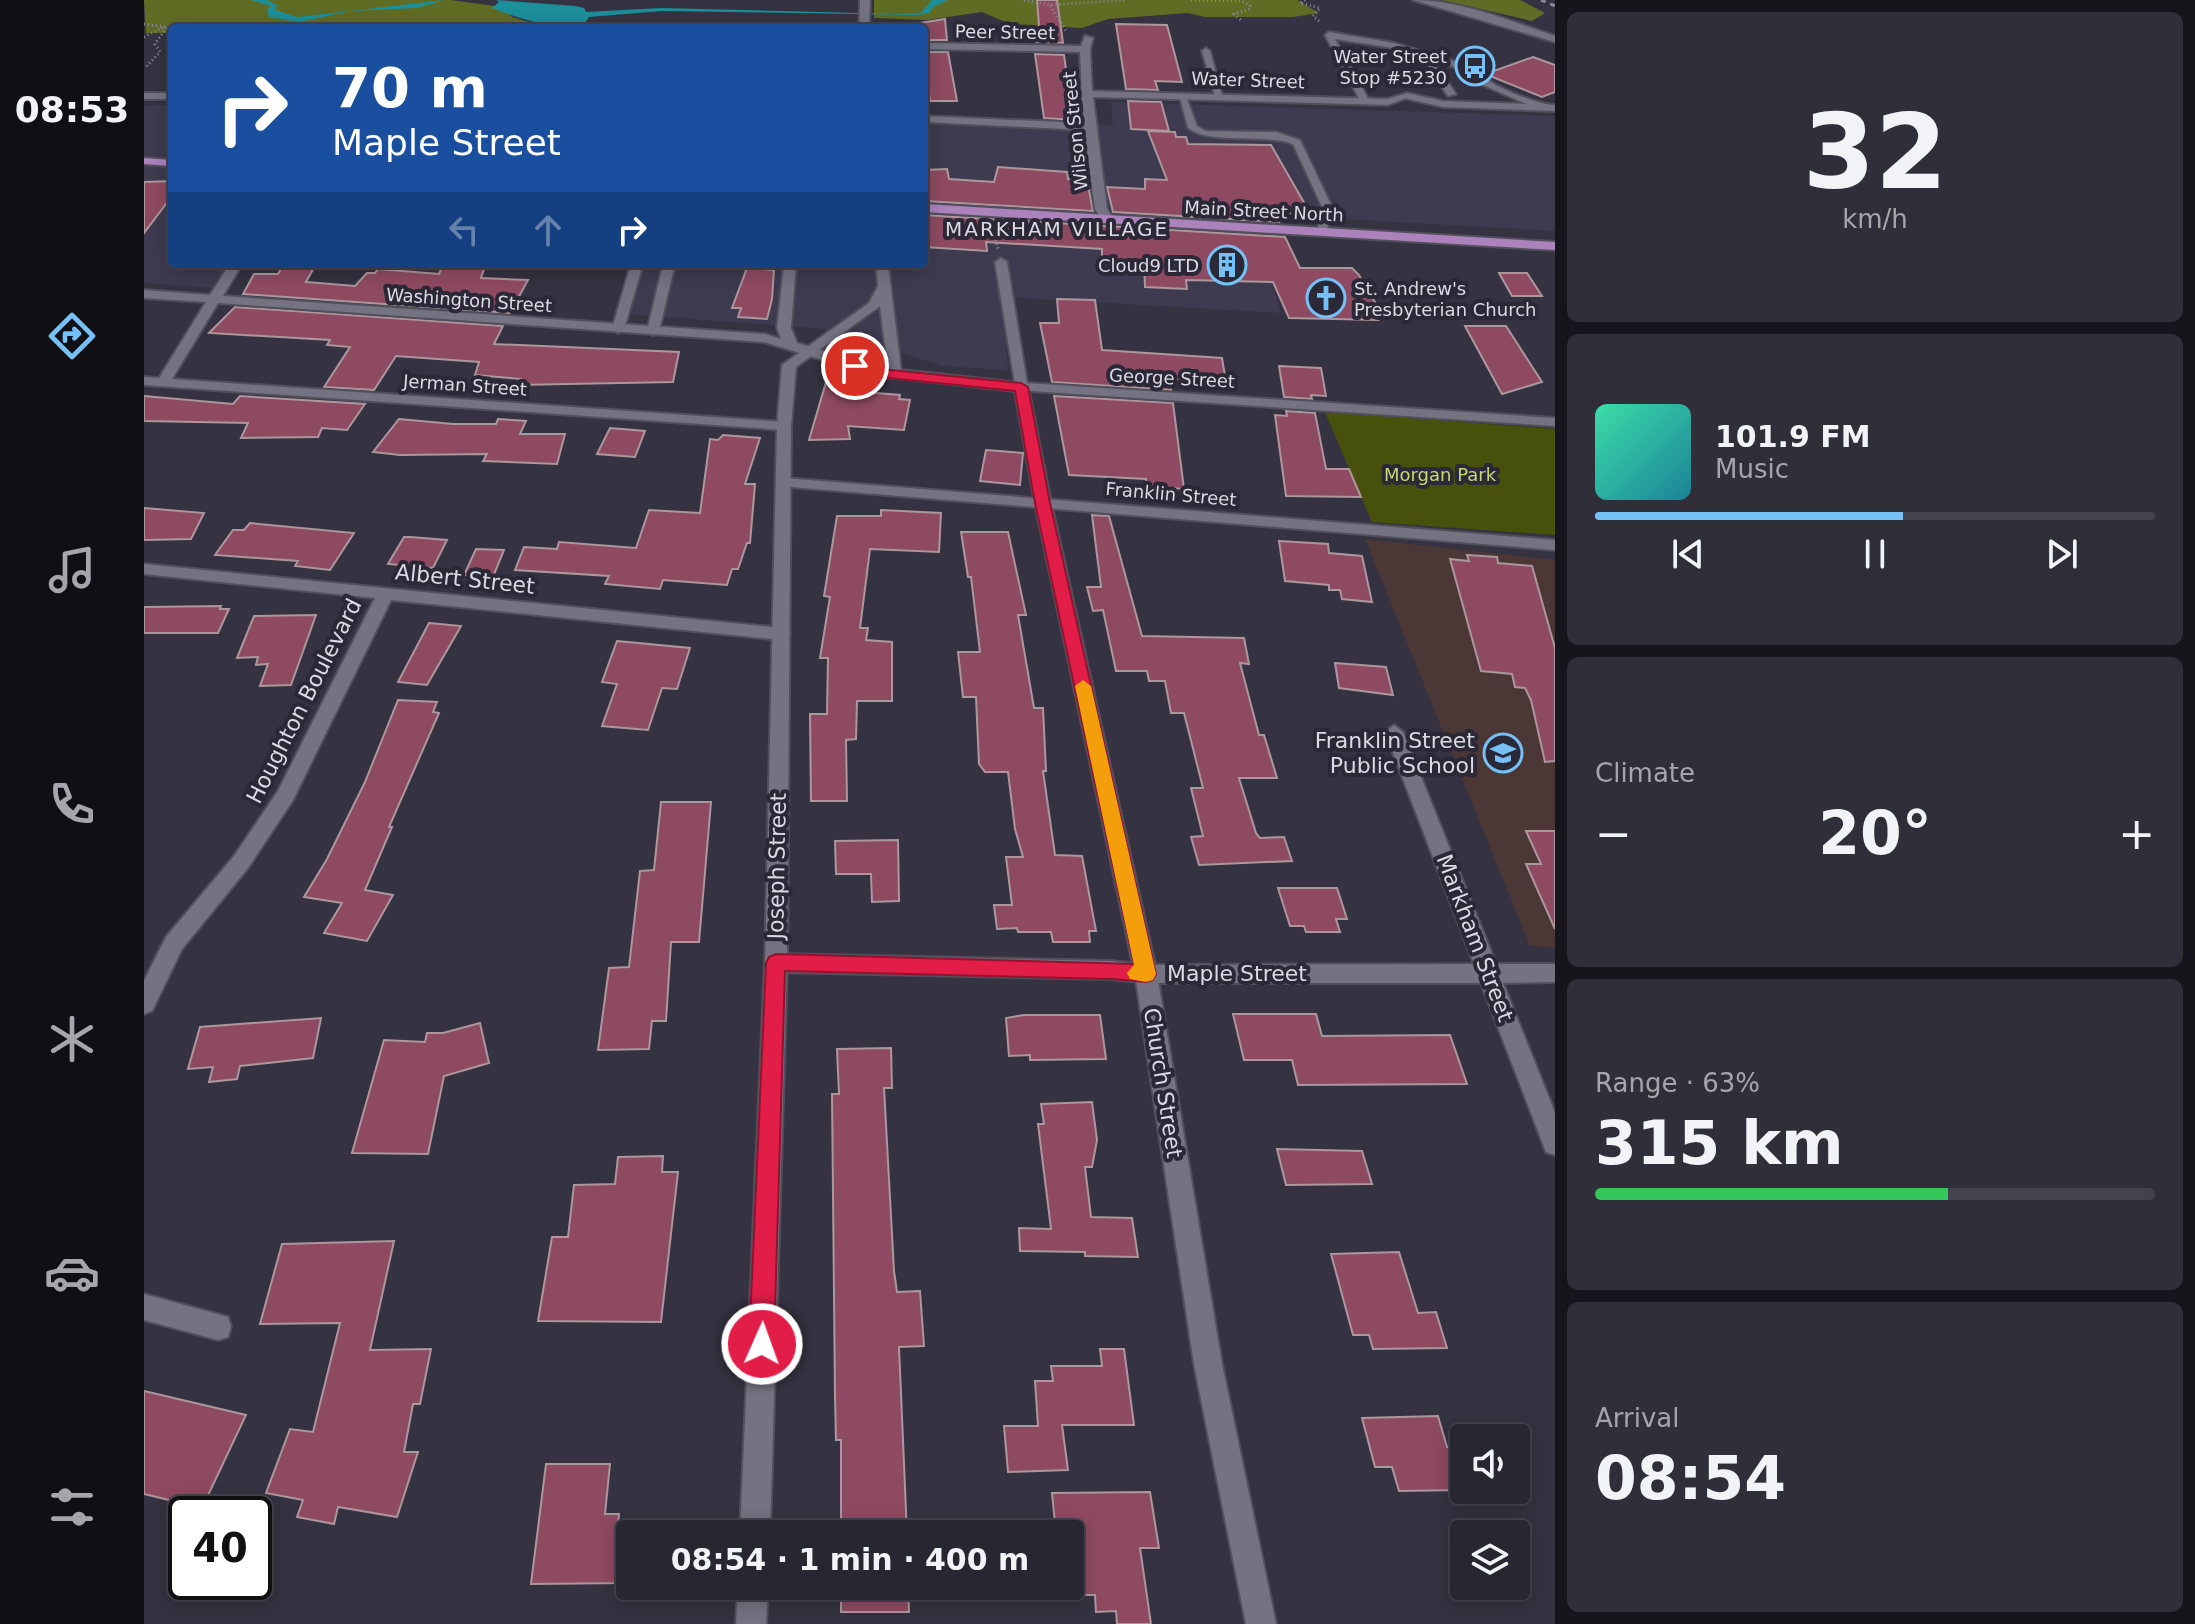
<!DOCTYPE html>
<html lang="en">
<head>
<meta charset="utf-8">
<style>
  :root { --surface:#282631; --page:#302e39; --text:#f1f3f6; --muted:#a5a5ab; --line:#44434d; --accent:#75c0f6 }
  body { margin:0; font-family:"DejaVu Sans",sans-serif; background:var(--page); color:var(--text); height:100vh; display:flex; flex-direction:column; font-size:30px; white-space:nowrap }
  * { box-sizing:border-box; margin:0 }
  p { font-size:26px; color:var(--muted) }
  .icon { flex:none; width:44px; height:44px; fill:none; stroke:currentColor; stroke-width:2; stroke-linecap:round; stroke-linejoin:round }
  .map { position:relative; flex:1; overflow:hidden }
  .details { display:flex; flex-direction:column; gap:12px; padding:12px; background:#16151b; width:640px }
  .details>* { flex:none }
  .banner { position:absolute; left:24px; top:24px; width:760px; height:244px; border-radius:8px; box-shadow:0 4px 20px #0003,0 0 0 2px var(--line); background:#1a4fa0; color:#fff; overflow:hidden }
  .fabs { position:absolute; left:1306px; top:1424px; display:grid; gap:16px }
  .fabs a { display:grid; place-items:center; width:80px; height:80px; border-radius:8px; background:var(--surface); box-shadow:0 4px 20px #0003,0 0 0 2px var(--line); font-size:40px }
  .speed { position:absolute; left:24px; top:1496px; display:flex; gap:16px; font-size:40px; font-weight:700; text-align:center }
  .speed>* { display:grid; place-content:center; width:104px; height:104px; border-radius:50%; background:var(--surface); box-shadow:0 4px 20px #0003,0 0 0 2px var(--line); line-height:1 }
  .speed .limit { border:4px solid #111; border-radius:12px; background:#fff; color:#111 }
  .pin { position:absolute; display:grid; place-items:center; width:68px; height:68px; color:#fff; margin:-34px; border:4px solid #fff; border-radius:50%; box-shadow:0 2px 8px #0007 }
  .me { position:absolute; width:88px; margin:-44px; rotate:2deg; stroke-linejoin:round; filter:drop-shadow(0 0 6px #0008) }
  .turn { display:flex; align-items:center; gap:28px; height:168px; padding:0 32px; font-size:36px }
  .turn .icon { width:104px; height:104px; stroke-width:2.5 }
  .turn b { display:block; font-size:56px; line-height:68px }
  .lanes { display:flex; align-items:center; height:76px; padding:0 32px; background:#0003; justify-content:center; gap:40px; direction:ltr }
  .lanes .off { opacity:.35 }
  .big { font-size:60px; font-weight:600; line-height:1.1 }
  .details .tile { flex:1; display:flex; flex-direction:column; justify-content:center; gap:12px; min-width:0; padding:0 28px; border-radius:12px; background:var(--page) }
  .details .dial { align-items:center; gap:0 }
  .dial b { font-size:104px; line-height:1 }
  .song { display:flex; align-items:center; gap:24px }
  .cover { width:96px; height:96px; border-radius:12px; background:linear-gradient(135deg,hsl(160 70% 55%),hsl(190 70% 35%)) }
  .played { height:8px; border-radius:4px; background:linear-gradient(90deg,var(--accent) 55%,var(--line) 55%) }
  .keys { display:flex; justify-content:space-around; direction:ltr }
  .heat { display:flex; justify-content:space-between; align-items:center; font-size:44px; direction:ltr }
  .charge { height:12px; border-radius:6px; background:linear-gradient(90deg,#34c759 63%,var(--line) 0) }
  .trip { position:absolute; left:472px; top:1520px; width:468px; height:80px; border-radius:8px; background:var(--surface); box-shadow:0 4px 20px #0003,0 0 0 2px var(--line); font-weight:600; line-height:80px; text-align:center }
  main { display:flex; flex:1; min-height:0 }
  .tab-bar { display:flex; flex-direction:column; width:144px; justify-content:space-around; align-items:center; background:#100f14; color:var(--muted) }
  .tab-bar .icon { width:56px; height:56px }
  .tab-bar .current { color:var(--accent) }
  .tab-bar b { font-size:36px; color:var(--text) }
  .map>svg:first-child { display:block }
  .built { fill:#3e3a4f }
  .education { fill:#4b3735 }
  .green { fill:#47510c }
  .forest { fill:#606c24 }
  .water { fill:#1c8f9b }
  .building { fill:#8e4a61; stroke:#ab979c; stroke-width:2 }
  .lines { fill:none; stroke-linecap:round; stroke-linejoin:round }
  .lane-casing { stroke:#524f5c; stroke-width:4 }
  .street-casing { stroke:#524f5c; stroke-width:4 }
  .secondary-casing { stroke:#524f5c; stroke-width:4 }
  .primary-casing { stroke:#524f5c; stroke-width:4 }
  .path { stroke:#8d8b97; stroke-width:3; stroke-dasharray:1 3; stroke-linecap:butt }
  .lane { fill:#757282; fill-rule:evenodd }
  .street { fill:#757282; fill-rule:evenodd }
  .secondary { fill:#757282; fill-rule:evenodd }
  .primary { fill:#ac82bc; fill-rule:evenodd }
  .rail { stroke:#8b8995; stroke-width:3; stroke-dasharray:5 5; stroke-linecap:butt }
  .route { fill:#e11d48; stroke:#92132f; stroke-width:2 }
  .slow { fill:#f59e0b }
  .labels { text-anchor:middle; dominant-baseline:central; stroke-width:8; stroke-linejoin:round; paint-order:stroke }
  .far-street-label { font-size:18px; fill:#dbd9e3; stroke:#2b2837 }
  .far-poi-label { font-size:18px; fill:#dbd9e3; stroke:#2b2837; text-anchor:end }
  .far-park-label { font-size:18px; fill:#c5d774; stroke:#2b2837 }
  .far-neighbourhood-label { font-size:20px; letter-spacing:2px; fill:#dbd9e3; stroke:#2b2837 }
  .street-label { font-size:22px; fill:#dbd9e3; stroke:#2b2837 }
  .poi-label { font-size:22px; fill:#dbd9e3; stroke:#2b2837; text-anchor:end }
</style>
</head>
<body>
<main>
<nav class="tab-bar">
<b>08:53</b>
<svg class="icon current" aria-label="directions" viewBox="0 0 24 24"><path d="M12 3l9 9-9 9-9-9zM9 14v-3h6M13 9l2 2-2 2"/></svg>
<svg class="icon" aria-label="music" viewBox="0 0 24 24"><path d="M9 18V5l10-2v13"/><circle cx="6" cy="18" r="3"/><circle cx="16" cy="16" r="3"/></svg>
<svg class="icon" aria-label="phone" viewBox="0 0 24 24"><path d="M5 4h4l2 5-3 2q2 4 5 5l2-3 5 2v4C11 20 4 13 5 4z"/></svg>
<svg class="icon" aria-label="climate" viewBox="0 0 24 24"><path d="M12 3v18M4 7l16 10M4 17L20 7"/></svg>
<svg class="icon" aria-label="car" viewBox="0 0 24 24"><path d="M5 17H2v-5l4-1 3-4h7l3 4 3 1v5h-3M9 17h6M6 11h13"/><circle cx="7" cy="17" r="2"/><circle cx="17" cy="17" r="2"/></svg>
<svg class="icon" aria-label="filters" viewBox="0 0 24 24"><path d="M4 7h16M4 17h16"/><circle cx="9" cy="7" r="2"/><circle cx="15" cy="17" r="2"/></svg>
</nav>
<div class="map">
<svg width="1411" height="1624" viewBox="0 0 1411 1624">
  <rect width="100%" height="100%" fill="#353241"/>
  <path class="built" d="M967,102L1411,116V231L1109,214L1137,313L859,297L864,370L799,366L680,329L481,314L492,264H780V114L969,125Z
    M28,105V264H89L71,288L0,283V106Z"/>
  <path class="education" d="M1221,539L1411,560V947L1386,946Z"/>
  <path class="green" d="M1181,412L1411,429V535L1228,522Z"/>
  <path class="forest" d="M0,0H306L359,7L368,17L406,28H28V33H2Z
    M730,0H1153L1175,13L1149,17H1061L1044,13L964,19L938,28L866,24L838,12L783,20L730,18Z
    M1298,0H1376L1401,13L1388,21Z"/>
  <path class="water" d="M107,0H123L133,5L131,10L154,17L301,0L272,8L207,11L155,22L125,17L123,10L127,6Z
    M352,0L432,6L440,8L442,12L517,8L753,14L777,13L788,0H804L789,7L785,13L774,15L518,11L445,17L438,28C407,28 376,19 348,8L355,2Z"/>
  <path class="building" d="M893,0H913L919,43L890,42L889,38H896Z
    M801,19L803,40H780V28L776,23Z
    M972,24L1023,25L1038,82L1011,81L1014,90L982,89Z
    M780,52H804L813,101H786Z
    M891,54L920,55L929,120L900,118Z
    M1389,57L1411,65V92L1398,97L1341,74Z
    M984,101L1017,102L1025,131L987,129Z
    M1004,131L1031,132L1032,137H1042L1044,144L1127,145L1166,213H1131L1135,222L969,212L963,187L1001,189V179L1023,180Z
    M854,167L923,172L924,179L943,180L949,211L780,201V170L803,169L805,179L850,182Z
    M28,181V196L0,233V182Z
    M780,215L1141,237L1156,268H1208L1215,275L1235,309H1227L1234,320L1145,318L1129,282L1042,280L1043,289L1001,287L1000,262L958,260V249L842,242L843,251L780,247Z
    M140,264H172L162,282L211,286L223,273H231L234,269L295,274L298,267L307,266H341L337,278L384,280L366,313L99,294L110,274H134Z
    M603,268L630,270L628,299L623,319L594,317L597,308H588Z
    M1355,273H1383L1398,296H1368Z
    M913,299L951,300L958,350L1078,358L1082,382L1026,379L1027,390L908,382L896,323H915Z
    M91,307L359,326L350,344L535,352L529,382L373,385L377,379L331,375L335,362L252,356L230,390L180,387L206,347L183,345L186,340L65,333Z
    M1321,326H1362L1398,382L1358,394Z
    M1135,366L1177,368L1182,396L1167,395L1168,399L1140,397Z
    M682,382L709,385L708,391L756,395L755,399L766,400L760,430L704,426L706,439L665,440Z
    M0,396L89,404L96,396L221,404L203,430L178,428L174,437L97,438L104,423L0,421Z
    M910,396L1029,403L1040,489L1002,486V479L925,475Z
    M1142,411L1171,413L1182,469H1205L1217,497L1142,496L1131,415L1143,416Z
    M255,419L309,424H352L354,419L382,421L376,434H421L413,464L339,461L343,454L256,455L229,452Z
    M466,428L501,431L491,457L453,454Z
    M579,435L616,438L601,484H611L606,543H603L594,569H588L583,585L519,580L516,589L461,584L465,576L371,570L380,547L413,549L415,542L492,548L505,510L556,513L566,439L574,440Z
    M842,450L879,453L876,485L836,481Z
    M0,508L60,513L47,539L0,540Z
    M737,510L797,513L795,552L726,549L716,628H724L722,640L748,642V701H713L712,739L702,740L703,801H667L666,714H683L684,658H676L686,597L680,596L693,516H737Z
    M948,515L965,516L998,636L1100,638L1105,664L1096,663L1115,735H1120L1133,778H1095L1112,833L1116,838L1140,837L1148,861L1055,865L1047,837L1059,836L1047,788H1059L1040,713H1027L1021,681H1005L1003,671H972L959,610L949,611L943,587H957Z
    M106,523L210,533L186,570L151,566L154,561L71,555L89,530H100Z
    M817,532H864L882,615H874L890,708H899L902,771H899L911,855L938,856L952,931H945L946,942H909L907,932H874L873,928L853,929L850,905H868L862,857H879L871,829L864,772H841L835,764L832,697H819L814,652H836L827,577H824Z
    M260,537H266L303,540L289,568L244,564Z
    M1135,541L1184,544L1185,553L1218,556L1228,602L1198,599L1196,590H1185V585L1141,581Z
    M332,549L360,550L349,577L320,575Z
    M1323,555L1353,557L1354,563L1388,566L1411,648V761L1401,762L1387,700L1381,688L1371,687L1368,674L1337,671L1306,559L1325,561Z
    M77,606L76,609H85L74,633H0V607Z
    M172,615L147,685L116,686L124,664L112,665L114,657L93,658L110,616Z
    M285,623L317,626L283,685L254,682Z
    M473,641L546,648L533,689L518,688L504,730L458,726L473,684L458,682Z
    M1191,663L1242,667L1249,695L1195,688Z
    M254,700L293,702L289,712L295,713L245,827H248L221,890L249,895L223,941L180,933L198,903L160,897L183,859L221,782Z
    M517,802H567L555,942H527L522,1021H508L505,1049L454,1050L465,968L485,967L496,871L510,870Z
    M1382,831H1411V929L1382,864H1397Z
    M754,840L755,901L728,902L727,874H692L691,841Z
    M1134,888H1193L1203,919H1192L1196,932H1162L1160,926H1146Z
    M1089,1014H1172L1178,1036L1306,1035L1323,1084L1154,1085L1148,1060H1100Z
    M880,1015H956L962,1059L886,1060V1055L865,1056L862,1018Z
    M177,1018L169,1058L96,1066L93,1079L65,1082L69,1067L44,1069L56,1027Z
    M336,1023L345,1063L300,1076L284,1154L208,1153L240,1040L281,1042L283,1033H299Z
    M747,1048L748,1088H740L750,1271L753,1292L776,1291L780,1346L755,1347L763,1534H697V1440H692L691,1395L688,1094H695L693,1049Z
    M948,1102L953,1140L948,1167H941L947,1217L988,1218L994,1257L941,1256V1252L876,1251L875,1228L907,1229L894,1124H900L897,1104Z
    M1133,1149L1218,1151L1228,1184L1142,1185Z
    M519,1156L518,1172H534L517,1322L394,1321L408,1237H424L430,1185L471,1184L474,1157Z
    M250,1241L226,1350L287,1349L276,1404H269L260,1452H274L253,1517L194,1507L190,1524L153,1517L159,1500L122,1493L146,1429L169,1432L196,1323L116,1324L138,1244Z
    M1255,1252L1274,1313L1292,1312L1303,1348L1229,1349L1225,1335H1209L1187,1254Z
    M956,1349H980L990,1425H918L924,1470L864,1472L860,1426H894L891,1381H909L907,1366H958Z
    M0,1391L102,1415L58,1508L0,1494Z
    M1294,1416L1303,1447H1320V1490L1255,1491L1248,1467H1231L1218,1418Z
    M402,1464H466L461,1514H475L473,1533H486V1583L387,1584Z
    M1006,1492L1015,1548H996L1007,1624H973L972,1611L952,1612L951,1595H926V1534H912L908,1493Z
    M697,1586H764L765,1612H697Z"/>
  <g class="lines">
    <defs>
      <path id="lane" d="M1185,32L1250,43L1326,66C1340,83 1389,104 1411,105V111L1299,107L1260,98V94L1263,93L1299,101L1382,104L1328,80L1320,70L1288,60L1312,94L1304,96L1277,57L1249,48L1191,39L1226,102L1218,104L1181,35Z
        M1062,48L1066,51L1079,99L1071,97L1058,51Z
        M0,93H28V99H0Z
        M1035,94H1041L1053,126L1062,131L1132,132L1156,140L1188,207L1182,235L1173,233L1178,207L1149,144C1118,133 1065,145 1044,128Z
        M487,264H499L480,329L474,333L468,329Z
        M519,264H531L515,331L509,335L503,331Z
        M623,264H651L652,265C646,270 629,269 623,264Z"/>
      <path id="street" d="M716,0H726L725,28H715Z
        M941,36L949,38L946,49L948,91L1243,99L1263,93L1268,96L1244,105L949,97L963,209L970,220L964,224L960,223L951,209L940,130L780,122V116L939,123L936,52L780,49V43L937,46Z
        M857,258L863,262L883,383L1411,418V426L872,390L851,262Z
        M86,264H98L79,296L621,334L637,339L633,328L640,265L652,264L647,328L653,343L757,374L750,378L735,377L620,342L74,303L28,379L640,422L647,426L640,430L0,385V377L15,378L62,302L0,298V290L66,295Z
        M640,478L1411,540V550L634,486L632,483Z
        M0,564L637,628L646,634L637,640L247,600L149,800L104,868L38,949L8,1011L0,1014V981L22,937L90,856L134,791L231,598L0,574Z
        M1250,725L1259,732L1352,964H1411V982L1359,983L1411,1113V1155L1402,1152L1399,1144L1337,983H1002L968,979L632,972L624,970L621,963L624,956L632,954L968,961L1002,965L1330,964L1241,732Z
        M0,1294L84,1317L87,1327L84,1337L74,1340L0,1320Z"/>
      <path id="secondary" d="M1269,0C1317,0 1366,21 1411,36V42Z
        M732,264H744L757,370L877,383L884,387L907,503L1013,974L1078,1364L1132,1624H1102L1050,1364L991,974L891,503L871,391L745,377L736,306L652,367L647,426L643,963L626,1534H596L621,963L633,426L638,365L725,303L734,286Z
        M594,1586H624L622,1624H592Z"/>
      <path id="primary" d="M0,158L28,160V166L0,164Z
        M780,204L1411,242V250L780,212Z"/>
    </defs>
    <use href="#lane" class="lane-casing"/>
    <use href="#street" class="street-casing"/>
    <use href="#secondary" class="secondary-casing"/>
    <use href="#primary" class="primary-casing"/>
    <path class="path" d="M880,0L906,5L983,0
      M1047,0L1098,1L1106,6V9L1090,14L1098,21
      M1161,0L1156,3L1176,8L1169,16L1176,22
      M906,6L922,31
      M0,24L23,27L11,44L16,52L1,68
      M748,28L749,21
      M0,37L20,27
      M849,228L854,249"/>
    <use href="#lane" class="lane"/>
    <use href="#street" class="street"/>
    <use href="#secondary" class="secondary"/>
    <use href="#primary" class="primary"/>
    <path class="rail" d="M1397,0L1411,6"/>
  </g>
  <path class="route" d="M711,362L736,369L877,383L884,387L906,503L1012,974L1009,980L1002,982L968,979L641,971L630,1344L626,1352L618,1356L609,1352L605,1344L622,963L625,957L632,954L990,964L891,503L871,391L735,377L707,369V363Z"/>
  <path class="slow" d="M939,680L947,686L1012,974L1009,980L1002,982L986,979L983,973L990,965L931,686Z"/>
  <defs>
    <symbol id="bus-ring" viewBox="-11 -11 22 22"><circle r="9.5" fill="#2b2837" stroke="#75c0f6" stroke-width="1.5"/><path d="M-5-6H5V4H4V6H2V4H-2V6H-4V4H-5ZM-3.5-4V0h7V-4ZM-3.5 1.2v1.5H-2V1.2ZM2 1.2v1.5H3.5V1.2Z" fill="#75c0f6"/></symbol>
    <symbol id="building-ring" viewBox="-11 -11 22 22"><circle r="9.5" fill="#2b2837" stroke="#75c0f6" stroke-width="1.5"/><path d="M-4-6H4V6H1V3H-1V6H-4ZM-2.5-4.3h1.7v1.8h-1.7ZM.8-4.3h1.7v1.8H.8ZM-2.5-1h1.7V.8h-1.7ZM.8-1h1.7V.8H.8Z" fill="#75c0f6"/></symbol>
    <symbol id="church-ring" viewBox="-11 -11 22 22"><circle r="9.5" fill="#2b2837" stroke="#75c0f6" stroke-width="1.5"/><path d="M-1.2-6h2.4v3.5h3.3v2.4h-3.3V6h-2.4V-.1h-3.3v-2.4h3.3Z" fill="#75c0f6"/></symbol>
    <symbol id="school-ring" viewBox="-11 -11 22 22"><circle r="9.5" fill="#2b2837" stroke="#75c0f6" stroke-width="1.5"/><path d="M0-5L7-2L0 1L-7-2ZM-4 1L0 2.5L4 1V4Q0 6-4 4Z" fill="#75c0f6"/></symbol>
  </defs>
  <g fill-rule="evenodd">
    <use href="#bus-ring" x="1309" y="44" width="44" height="44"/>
    <use href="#building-ring" x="1061" y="243" width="44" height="44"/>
    <use href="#church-ring" x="1160" y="276" width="44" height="44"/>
    <use href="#school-ring" x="1337" y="731" width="44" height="44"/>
  </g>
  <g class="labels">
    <g class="far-street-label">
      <text transform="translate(861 32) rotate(1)">Peer Street</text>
      <text transform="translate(1104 80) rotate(2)">Water Street</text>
      <text transform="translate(931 131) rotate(-96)">Wilson Street</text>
      <text transform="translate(1120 211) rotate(3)">Main Street North</text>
      <text transform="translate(325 300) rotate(4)">Washington Street</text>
      <text transform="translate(1028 378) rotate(3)">George Street</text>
      <text transform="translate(321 385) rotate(4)">Jerman Street</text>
      <text transform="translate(1027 494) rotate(5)">Franklin Street</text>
    </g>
    <g class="far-poi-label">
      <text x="1303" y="56">Water Street<tspan x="1303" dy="21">Stop #5230</tspan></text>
      <text x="1055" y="265">Cloud9 LTD</text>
      <text x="1210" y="288" text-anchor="start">St. Andrew's<tspan x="1210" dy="21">Presbyterian Church</tspan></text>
    </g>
    <g class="far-park-label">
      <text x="1296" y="474">Morgan Park</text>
    </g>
    <g class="far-neighbourhood-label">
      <text x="913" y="229">MARKHAM VILLAGE</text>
    </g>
    <g class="street-label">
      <text transform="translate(321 579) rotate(6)">Albert Street</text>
      <text transform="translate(160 701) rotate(-63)">Houghton Boulevard</text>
      <text transform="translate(633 866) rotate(-89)">Joseph Street</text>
      <text transform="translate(1331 938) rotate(69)">Markham Street</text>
      <text x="1093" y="973">Maple Street</text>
      <text transform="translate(1019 1083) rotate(81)">Church Street</text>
    </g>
    <g class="poi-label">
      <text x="1331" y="740">Franklin Street<tspan x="1331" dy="25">Public School</tspan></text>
    </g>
  </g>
</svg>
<div class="fabs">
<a><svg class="icon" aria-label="sound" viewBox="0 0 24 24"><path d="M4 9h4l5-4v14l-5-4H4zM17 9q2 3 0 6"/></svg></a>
<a><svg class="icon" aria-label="layers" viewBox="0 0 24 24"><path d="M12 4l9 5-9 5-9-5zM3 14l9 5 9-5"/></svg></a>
</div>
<div class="speed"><div class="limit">40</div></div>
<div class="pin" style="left:711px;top:366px;background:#d93025"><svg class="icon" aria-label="arrive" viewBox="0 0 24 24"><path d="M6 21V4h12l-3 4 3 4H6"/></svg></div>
<svg class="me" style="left:618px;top:1344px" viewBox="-20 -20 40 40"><circle r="17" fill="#e11d48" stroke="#fff" stroke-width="3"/><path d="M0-11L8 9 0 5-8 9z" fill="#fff"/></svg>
<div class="trip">08:54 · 1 min · 400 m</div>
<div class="banner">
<div class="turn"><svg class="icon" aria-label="right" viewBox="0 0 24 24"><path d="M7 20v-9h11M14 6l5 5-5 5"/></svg><div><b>70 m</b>Maple Street</div></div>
<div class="lanes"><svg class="icon off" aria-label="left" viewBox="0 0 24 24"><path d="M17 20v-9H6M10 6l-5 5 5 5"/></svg><svg class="icon off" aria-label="ahead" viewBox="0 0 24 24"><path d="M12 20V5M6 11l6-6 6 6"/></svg><svg class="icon" aria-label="right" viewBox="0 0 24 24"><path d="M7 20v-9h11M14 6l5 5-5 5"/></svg></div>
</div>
</div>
<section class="details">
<div class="tile dial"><b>32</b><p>km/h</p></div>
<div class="tile">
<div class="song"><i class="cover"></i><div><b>101.9 FM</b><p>Music</p></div></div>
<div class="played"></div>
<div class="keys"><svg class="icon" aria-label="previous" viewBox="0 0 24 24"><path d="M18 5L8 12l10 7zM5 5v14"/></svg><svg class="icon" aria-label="pause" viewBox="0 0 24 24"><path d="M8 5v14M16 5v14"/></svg><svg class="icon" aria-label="next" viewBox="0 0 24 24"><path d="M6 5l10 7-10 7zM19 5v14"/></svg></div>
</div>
<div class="tile"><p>Climate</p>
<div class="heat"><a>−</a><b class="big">20°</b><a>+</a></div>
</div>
<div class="tile"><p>Range · 63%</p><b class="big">315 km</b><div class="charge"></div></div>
<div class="tile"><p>Arrival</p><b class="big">08:54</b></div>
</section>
</main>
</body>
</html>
